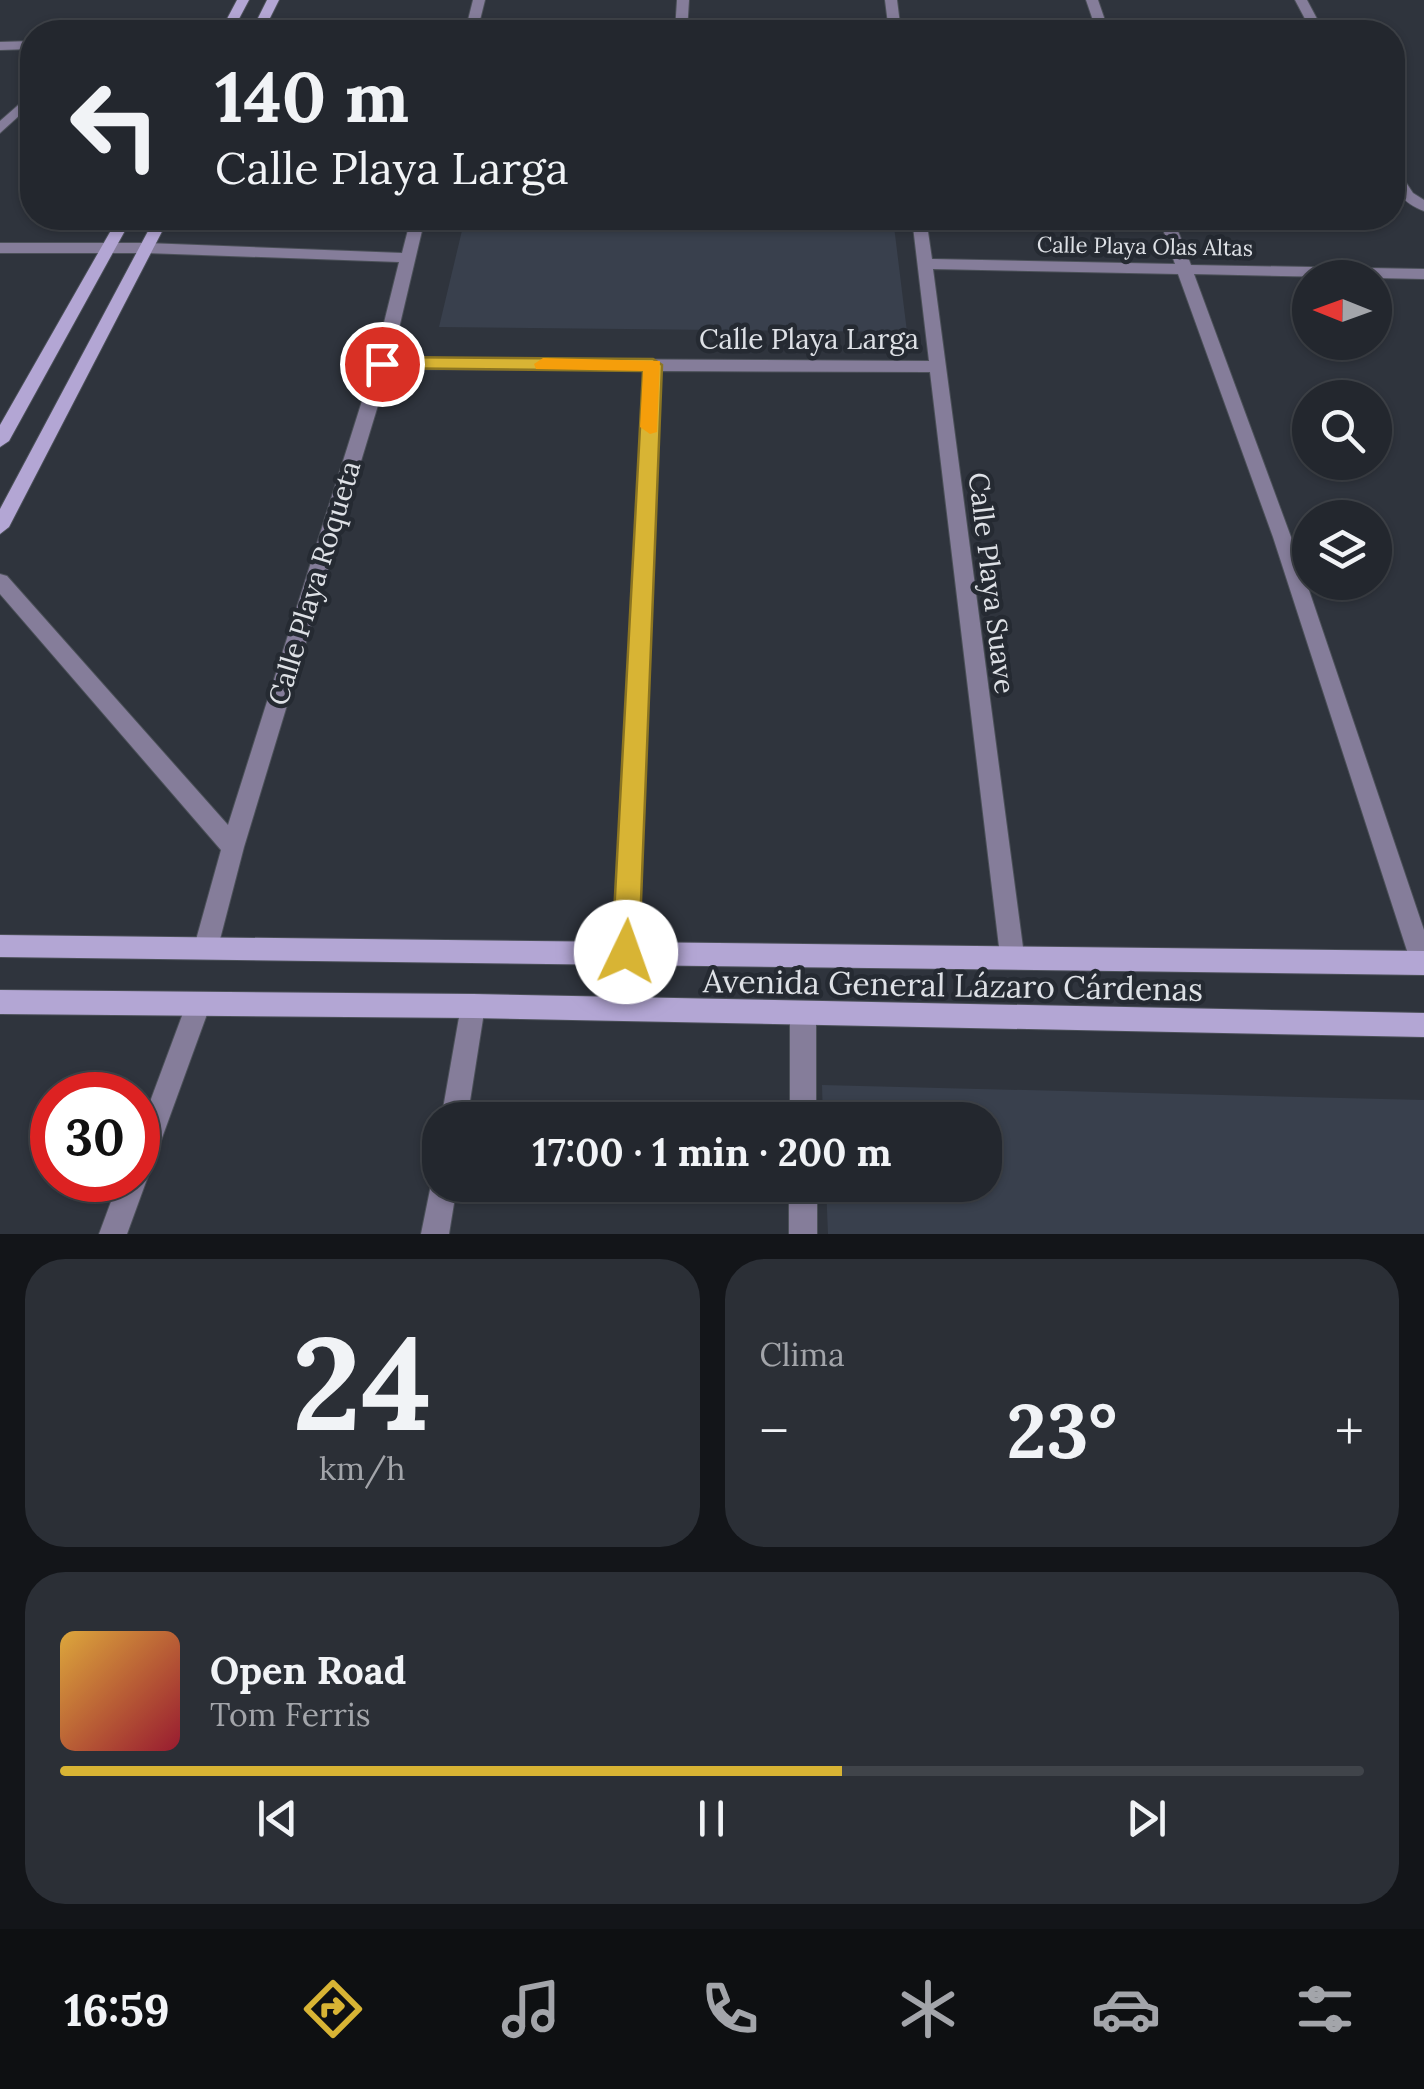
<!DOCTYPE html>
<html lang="es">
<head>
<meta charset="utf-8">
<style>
  :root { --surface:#23272e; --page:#2b2f36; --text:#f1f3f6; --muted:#a3a5aa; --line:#40444a; --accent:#d8b434 }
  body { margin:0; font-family:Lora,serif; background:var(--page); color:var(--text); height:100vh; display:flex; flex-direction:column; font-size:38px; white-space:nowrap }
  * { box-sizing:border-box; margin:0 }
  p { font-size:32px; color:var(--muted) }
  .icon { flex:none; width:55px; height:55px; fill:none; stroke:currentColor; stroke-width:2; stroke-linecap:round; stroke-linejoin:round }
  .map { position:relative; height:1234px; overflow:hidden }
  .panel { display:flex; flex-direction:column; gap:25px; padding:25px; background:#131519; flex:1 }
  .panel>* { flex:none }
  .guide { position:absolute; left:20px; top:20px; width:1385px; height:210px; border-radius:40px; box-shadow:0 2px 8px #0004,0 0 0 2px var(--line); background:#23272e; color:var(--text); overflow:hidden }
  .needle { width:65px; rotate:271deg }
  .buttons { position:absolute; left:1292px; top:260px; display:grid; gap:20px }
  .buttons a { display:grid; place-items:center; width:100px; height:100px; border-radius:50%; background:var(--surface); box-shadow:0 2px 8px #0004,0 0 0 2px var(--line); font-size:50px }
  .speed { position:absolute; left:30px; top:1072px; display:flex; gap:20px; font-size:50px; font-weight:700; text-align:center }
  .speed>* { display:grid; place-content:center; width:130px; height:130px; border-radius:50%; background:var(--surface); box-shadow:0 2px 8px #0004,0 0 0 2px var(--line); line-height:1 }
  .speed .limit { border:15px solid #d22; background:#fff; color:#111 }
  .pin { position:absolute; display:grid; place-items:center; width:85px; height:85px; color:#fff; margin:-42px; border:5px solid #fff; border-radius:50%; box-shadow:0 2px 10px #0007 }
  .me { position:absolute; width:110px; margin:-55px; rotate:3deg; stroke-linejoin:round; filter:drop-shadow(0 0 8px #0008) }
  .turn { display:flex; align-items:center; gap:35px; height:210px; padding:0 30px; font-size:45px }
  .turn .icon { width:130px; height:130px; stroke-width:2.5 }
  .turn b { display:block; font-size:70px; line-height:85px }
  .big { font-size:75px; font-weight:700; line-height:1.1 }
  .panel .widget { flex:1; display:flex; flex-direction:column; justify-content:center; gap:15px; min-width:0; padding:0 35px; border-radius:40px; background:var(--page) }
  .panel .dial { align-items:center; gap:0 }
  .dial b { font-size:130px; line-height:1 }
  .song { display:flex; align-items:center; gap:30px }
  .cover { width:120px; height:120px; border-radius:15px; background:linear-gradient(135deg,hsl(40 70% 55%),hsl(350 70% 35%)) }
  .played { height:10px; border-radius:5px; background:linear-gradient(90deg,var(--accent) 60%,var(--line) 60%) }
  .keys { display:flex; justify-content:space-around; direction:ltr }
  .heat { display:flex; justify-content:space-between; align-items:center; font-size:55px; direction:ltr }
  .panel .tiles { flex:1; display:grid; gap:25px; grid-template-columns:1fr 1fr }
  .widget:last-child { grid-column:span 2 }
  .trip { position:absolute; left:422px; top:1102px; width:580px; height:100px; border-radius:40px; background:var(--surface); box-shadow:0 2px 8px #0004,0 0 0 2px var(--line); font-weight:700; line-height:100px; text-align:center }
  .menu { display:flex; height:160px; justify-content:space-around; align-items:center; background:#0e1012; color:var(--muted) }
  .menu .icon { width:70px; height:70px }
  .menu .current { color:var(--accent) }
  .menu b { font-size:45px; color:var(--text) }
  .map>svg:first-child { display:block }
  .built { fill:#39404d }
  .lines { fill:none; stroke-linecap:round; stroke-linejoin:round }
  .street-casing { stroke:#4b5058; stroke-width:2 }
  .secondary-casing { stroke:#4b5058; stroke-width:2 }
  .street { fill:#857d9a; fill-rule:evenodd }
  .secondary { fill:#b3a6d4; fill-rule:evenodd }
  .route { fill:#d8b434; stroke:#8c7522; stroke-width:2.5 }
  .slow { fill:#f59e0b }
  .labels { text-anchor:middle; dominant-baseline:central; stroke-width:9; stroke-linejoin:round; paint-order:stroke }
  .far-street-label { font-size:22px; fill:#dee1e6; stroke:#252a32 }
  .street-label { font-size:28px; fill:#dee1e6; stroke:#252a32 }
  .near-street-label { font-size:32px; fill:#dee1e6; stroke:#252a32 }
</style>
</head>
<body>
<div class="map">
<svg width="1424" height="1234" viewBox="0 0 1424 1234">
  <rect width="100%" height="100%" fill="#2f343d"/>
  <path class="built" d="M465,218H893L907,332L439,327Z
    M822,1085L1424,1100V1234H828L826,1185H985V1120H823Z"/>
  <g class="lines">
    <defs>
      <path id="street" d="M473,0H485L477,32H465Z
        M677,0H689L687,32H675Z
        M885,0H897L901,32H889Z
        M1086,0H1098L1109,32H1097Z
        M1295,0H1307L1324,32H1312Z
        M258,27L263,32H215L221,28Z
        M32,41V49L0,50V42Z
        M32,93V104L0,133V121Z
        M1392,168L1397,169L1413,193L1424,200V211C1403,203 1392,190 1392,168Z
        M411,218H425L392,358L929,361L912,218H926L932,259L1175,264L1159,218H1173L1191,265L1424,269V279L1194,274L1291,537L1424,930V974L1414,971L1411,963L1273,537L1178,274L933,269L1024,955L1021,963L1012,966L1003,963L1000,955L930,372L661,371L638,952L635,960L626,963L617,960L614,952L644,370L389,369L244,847L218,947L215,955L206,958L197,955L194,947L221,850L0,594V574L7,576L228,825L374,363L399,262L146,253H0V243H146L402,253Z
        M198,994L207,997L210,1006L127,1234H99L119,1180H138V1134L189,997Z
        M473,994L482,997L485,1006L467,1120H441L461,1006L464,997Z
        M803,1004L812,1007L816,1016V1120H790V1016L794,1007Z
        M440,1173V1185H457L449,1234H421L433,1175Z
        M789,1185H817V1234H789Z"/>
      <path id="secondary" d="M237,0H249L232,32H220Z
        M267,0H279L263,32H251Z
        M118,218H132L9,441L0,447V425Z
        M155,218H169L9,527L0,534V509Z
        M0,935L1424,951V975L0,957Z
        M0,990L473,994L1424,1013V1037L473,1018L0,1014Z"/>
    </defs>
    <use href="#street" class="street-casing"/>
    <use href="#secondary" class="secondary-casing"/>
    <use href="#street" class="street"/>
    <use href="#secondary" class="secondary"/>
  </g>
  <path class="route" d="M382,357L653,359L662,365L639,952L635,961L626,965L616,961L612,952L643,371L375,368L372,364Z"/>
  <path class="slow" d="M543,358L660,361L657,432L650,434L640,427L643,371L536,369L534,364Z"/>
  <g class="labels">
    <g class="far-street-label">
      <text transform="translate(1145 246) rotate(1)">Calle Playa Olas Altas</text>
    </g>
    <g class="street-label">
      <text x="809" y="339">Calle Playa Larga</text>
      <text transform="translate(314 583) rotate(-73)">Calle Playa Roqueta</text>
      <text transform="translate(992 583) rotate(83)">Calle Playa Suave</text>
    </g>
    <g class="near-street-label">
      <text transform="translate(953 985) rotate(1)">Avenida General Lázaro Cárdenas</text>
    </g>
  </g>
</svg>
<div class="buttons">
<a><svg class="needle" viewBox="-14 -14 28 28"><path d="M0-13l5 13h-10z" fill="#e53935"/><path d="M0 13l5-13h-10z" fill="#a3a5aa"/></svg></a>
<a><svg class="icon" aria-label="search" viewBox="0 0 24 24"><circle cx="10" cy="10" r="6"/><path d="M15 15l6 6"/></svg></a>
<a><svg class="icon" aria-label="layers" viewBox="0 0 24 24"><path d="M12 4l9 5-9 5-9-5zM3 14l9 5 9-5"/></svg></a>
</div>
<div class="speed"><div class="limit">30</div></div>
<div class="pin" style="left:382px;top:364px;background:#d93025"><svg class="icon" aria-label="arrive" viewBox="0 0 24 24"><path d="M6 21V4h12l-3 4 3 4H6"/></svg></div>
<svg class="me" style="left:626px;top:952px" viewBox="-20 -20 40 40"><circle r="19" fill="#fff"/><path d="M0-13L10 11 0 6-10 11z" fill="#d8b434"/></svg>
<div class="trip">17:00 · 1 min · 200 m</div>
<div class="guide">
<div class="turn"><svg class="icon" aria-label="left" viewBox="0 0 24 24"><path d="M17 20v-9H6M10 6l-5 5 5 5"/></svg><div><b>140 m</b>Calle Playa Larga</div></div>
</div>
</div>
<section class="panel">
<div class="tiles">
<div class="widget dial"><b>24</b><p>km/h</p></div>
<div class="widget"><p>Clima</p>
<div class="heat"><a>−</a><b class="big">23°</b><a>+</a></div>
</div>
<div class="widget">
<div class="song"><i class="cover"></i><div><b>Open Road</b><p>Tom Ferris</p></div></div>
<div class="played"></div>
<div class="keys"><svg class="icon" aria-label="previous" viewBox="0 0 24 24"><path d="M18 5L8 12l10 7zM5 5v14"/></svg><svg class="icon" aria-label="pause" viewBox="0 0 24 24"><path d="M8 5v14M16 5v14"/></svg><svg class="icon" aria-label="next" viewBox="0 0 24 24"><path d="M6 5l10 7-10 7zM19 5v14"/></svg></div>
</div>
</div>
</section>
<nav class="menu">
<b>16:59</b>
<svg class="icon current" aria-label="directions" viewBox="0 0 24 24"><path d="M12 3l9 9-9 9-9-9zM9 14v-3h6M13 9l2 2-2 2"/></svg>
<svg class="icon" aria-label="music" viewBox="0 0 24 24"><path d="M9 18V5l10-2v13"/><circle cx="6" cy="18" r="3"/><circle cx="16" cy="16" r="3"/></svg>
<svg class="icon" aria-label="phone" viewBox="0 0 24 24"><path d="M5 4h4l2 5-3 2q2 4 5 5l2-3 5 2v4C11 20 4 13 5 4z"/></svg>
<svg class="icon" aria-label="climate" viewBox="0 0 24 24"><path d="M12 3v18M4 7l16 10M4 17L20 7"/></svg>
<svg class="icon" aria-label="car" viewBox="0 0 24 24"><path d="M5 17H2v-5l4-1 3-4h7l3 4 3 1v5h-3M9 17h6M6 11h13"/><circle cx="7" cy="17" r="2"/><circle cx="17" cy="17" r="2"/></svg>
<svg class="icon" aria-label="filters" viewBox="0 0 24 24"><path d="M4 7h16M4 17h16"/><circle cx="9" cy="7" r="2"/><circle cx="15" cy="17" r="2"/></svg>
</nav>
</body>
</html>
